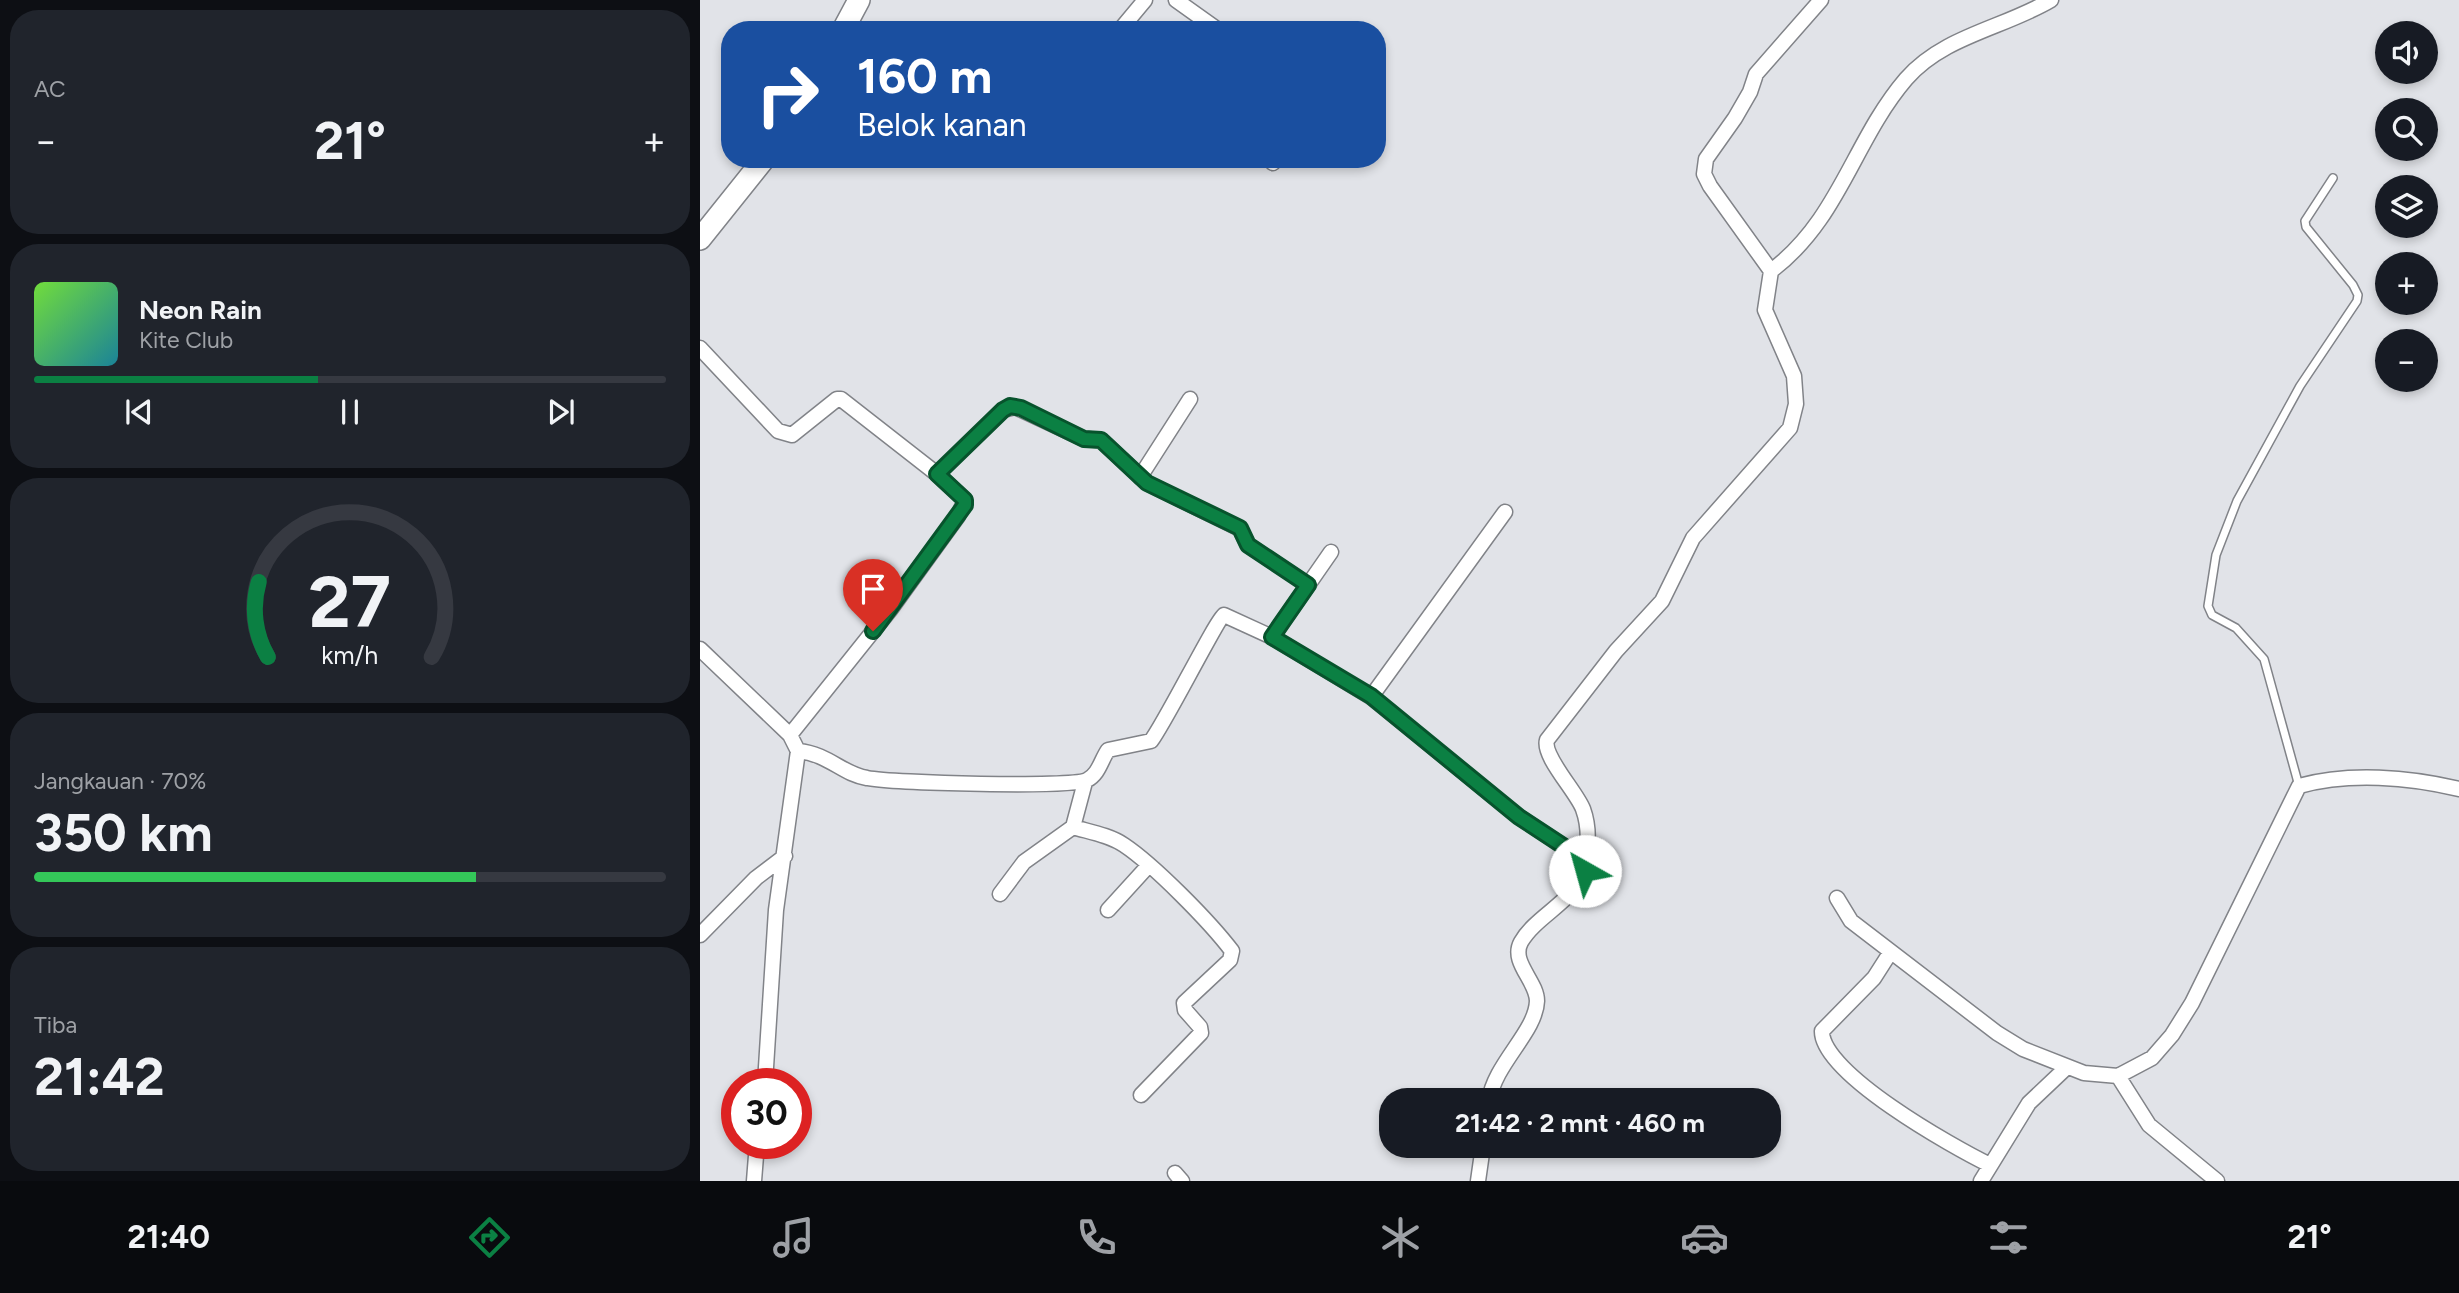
<!DOCTYPE html>
<html lang="id">
<head>
<meta charset="utf-8">
<style>
  :root { --surface:#171b24; --page:#20242c; --text:#f1f3f6; --muted:#9ea1a6; --line:#363941; --accent:#0b8043 }
  body { margin:0; font-family:Figtree,sans-serif; background:var(--page); color:var(--text); height:100vh; display:flex; flex-direction:column; font-size:26px; white-space:nowrap }
  * { box-sizing:border-box; margin:0 }
  p { font-size:23px; color:var(--muted) }
  .icon { flex:none; width:38px; height:38px; fill:none; stroke:currentColor; stroke-width:2; stroke-linecap:round; stroke-linejoin:round }
  .map { position:relative; flex:1; overflow:hidden }
  .details { display:flex; flex-direction:column; gap:10px; padding:10px; background:#0d0f14; width:700px }
  .details>* { flex:none }
  .top-card { position:absolute; left:21px; top:21px; width:665px; height:147px; border-radius:28px; box-shadow:0 4px 10px #0003; background:#1a4fa0; color:#fff; overflow:hidden }
  .controls { position:absolute; left:1675px; top:21px; display:grid; gap:14px }
  .controls a { display:grid; place-items:center; width:63px; height:63px; border-radius:50%; background:var(--surface); box-shadow:0 4px 10px #0003; font-size:35px }
  .speed { position:absolute; left:21px; top:1068px; display:flex; gap:14px; font-size:35px; font-weight:700; text-align:center }
  .speed>* { display:grid; place-content:center; width:91px; height:91px; border-radius:50%; background:var(--surface); box-shadow:0 4px 10px #0003; line-height:1 }
  .speed .limit { border:10px solid #d22; background:#fff; color:#111 }
  .pin { position:absolute; display:grid; place-items:center; width:60px; height:60px; color:#fff; margin:-72px -30px; border-radius:50% 50% 50% 0; rotate:-45deg; box-shadow:0 0 7px #0007 }
  .pin .icon { rotate:45deg }
  .me { position:absolute; width:77px; margin:-38px; rotate:322deg; stroke-linejoin:round; filter:drop-shadow(0 0 5px #0008) }
  .turn { display:flex; align-items:center; gap:24px; height:147px; padding:0 21px; font-size:32px }
  .turn .icon { width:91px; height:91px; stroke-width:2.5 }
  .turn b { display:block; font-size:49px; line-height:60px }
  .big { font-size:52px; font-weight:700; line-height:1.1 }
  .details .widget { flex:1; display:flex; flex-direction:column; justify-content:center; gap:10px; min-width:0; padding:0 24px; border-radius:28px; background:var(--page) }
  .details .dial { align-items:center; gap:0 }
  .dial svg { height:182px; overflow:visible; fill:none; stroke:var(--line); stroke-width:7; stroke-linecap:round; text-anchor:middle }
  .dial text { fill:var(--text); stroke:none }
  .song { display:flex; align-items:center; gap:21px }
  .cover { width:84px; height:84px; border-radius:10px; background:linear-gradient(135deg,hsl(100 70% 55%),hsl(190 70% 35%)) }
  .played { height:7px; border-radius:4px; background:linear-gradient(90deg,var(--accent) 45%,var(--line) 45%) }
  .keys { display:flex; justify-content:space-around; direction:ltr }
  .heat { display:flex; justify-content:space-between; align-items:center; font-size:38px; direction:ltr }
  .charge { height:10px; border-radius:5px; background:linear-gradient(90deg,#34c759 70%,var(--line) 0) }
  .trip { position:absolute; left:679px; top:1088px; width:402px; height:70px; border-radius:28px; background:var(--surface); box-shadow:0 4px 10px #0003; font-weight:700; line-height:70px; text-align:center }
  .tab-bar { display:flex; height:112px; justify-content:space-around; align-items:center; background:#090b0e; color:var(--muted) }
  .tab-bar .icon { width:49px; height:49px }
  .tab-bar .active { color:var(--accent) }
  .tab-bar b { font-size:32px; color:var(--text) }
  main { display:flex; flex:1; min-height:0 }
  .map>svg:first-child { display:block }
  .lines { fill:none; stroke-linecap:round; stroke-linejoin:round }
  .lane-casing { stroke:#818388; stroke-width:10 }
  .street-casing { stroke:#818388; stroke-width:17 }
  .secondary-casing { stroke:#818388; stroke-width:24 }
  .lane { stroke:#fff; stroke-width:7 }
  .street { stroke:#fff; stroke-width:14 }
  .secondary { stroke:#fff; stroke-width:21 }
  .route-casing { stroke:#07532c; stroke-width:18 }
  .route { stroke:#0b8043; stroke-width:12 }
</style>
</head>
<body>
<main>
<section class="details">
<div class="widget"><p>AC</p>
<div class="heat"><a>−</a><b class="big">21°</b><a>+</a></div>
</div>
<div class="widget">
<div class="song"><i class="cover"></i><div><b>Neon Rain</b><p>Kite Club</p></div></div>
<div class="played"></div>
<div class="keys"><svg class="icon" aria-label="previous" viewBox="0 0 24 24"><path d="M18 5L8 12l10 7zM5 5v14"/></svg><svg class="icon" aria-label="pause" viewBox="0 0 24 24"><path d="M8 5v14M16 5v14"/></svg><svg class="icon" aria-label="next" viewBox="0 0 24 24"><path d="M6 5l10 7-10 7zM19 5v14"/></svg></div>
</div>
<div class="widget dial"><svg viewBox="0 0 100 80">
<path d="M14 69A42 42 0 1 1 86 69"/>
<path d="M14 69A42 42 0 0 1 10 36" stroke="#0b8043"/>
<text x="50" y="56" font-size="32" font-weight="700">27</text>
<text x="50" y="72" font-size="11">km/h</text>
</svg></div>
<div class="widget"><p>Jangkauan · 70%</p><b class="big">350 km</b><div class="charge"></div></div>
<div class="widget"><p>Tiba</p><b class="big">21:42</b></div>
</section>
<div class="map">
<svg width="1759" height="1181" viewBox="0 0 1759 1181">
  <rect width="100%" height="100%" fill="#e1e3e8"/>
  <g class="lines">
    <defs>
      <path id="lane" d="M1599,786L1564,659L1536,628L1512,615L1508,606L1516,555L1537,501L1600,386L1657,301L1658,295L1653,285L1606,227L1605,221L1633,178"/>
      <path id="street" d="M476,0L518,30
        M420,30L445,0
        M573,163L575,159
        M1071,271L1010,186L1004,174L1006,159L1035,118L1050,92L1056,74L1121,0
        M0,348L78,431L92,435L137,399H141L237,474L265,500L258,516L190,610L90,735
        M237,474L303,410L315,407L384,439L401,440L447,483L540,529L548,545L608,585
        M440,477L490,399
        M572,637L631,552
        M0,649L90,735L98,751L76,910L65,1083
        M671,697L805,512
        M98,751C129,754 142,774 167,778C193,783 371,788 387,780C399,774 401,760 408,750L451,741C465,723 517,619 524,615L572,637L671,697L819,817L886,861
        M373,827C390,832 409,835 424,845C454,865 510,922 532,951L530,960L484,1003L485,1010L500,1027L501,1033L441,1095
        M300,894L324,862L373,827L385,782
        M1137,898L1151,921L1297,1033L1323,1049L1384,1073L1418,1076L1452,1058L1472,1035L1492,1003L1599,786C1649,772 1709,777 1759,789
        M408,910L449,865
        M0,935L56,878L85,856
        M1190,953L1174,978L1122,1031C1121,1073 1253,1147 1290,1165
        M1418,1076L1449,1125L1517,1181
        M789,1101C794,1064 836,1032 837,1001C837,981 810,962 821,942C837,914 880,899 885,866C888,847 890,828 883,809C876,791 842,756 847,740L916,651L962,601L993,538L1090,428L1096,404L1094,376L1065,310L1071,271C1140,219 1153,141 1206,79C1243,36 1304,28 1351,0
        M475,1173L482,1181
        M54,1181L57,1143
        M778,1181L783,1146
        M1281,1181L1329,1103L1366,1068"/>
      <path id="secondary" d="M143,30L159,0
        M0,239L64,159"/>
    </defs>
    <use href="#lane" class="lane-casing"/>
    <use href="#street" class="street-casing"/>
    <use href="#secondary" class="secondary-casing"/>
    <use href="#lane" class="lane"/>
    <use href="#street" class="street"/>
    <use href="#secondary" class="secondary"/>
  </g>
  <g class="lines">
    <defs>
      <path id="route" d="M173,631L265,505V500L237,474L303,410L310,406L321,408L384,439L401,440L447,483L540,528L548,545L608,585L572,637L671,696L819,817L886,861L885,871"/>
    </defs>
    <use href="#route" class="route-casing"/>
    <use href="#route" class="route"/>
  </g>
</svg>
<div class="controls">
<a><svg class="icon" aria-label="sound" viewBox="0 0 24 24"><path d="M4 9h4l5-4v14l-5-4H4zM17 9q2 3 0 6"/></svg></a>
<a><svg class="icon" aria-label="search" viewBox="0 0 24 24"><circle cx="10" cy="10" r="6"/><path d="M15 15l6 6"/></svg></a>
<a><svg class="icon" aria-label="layers" viewBox="0 0 24 24"><path d="M12 4l9 5-9 5-9-5zM3 14l9 5 9-5"/></svg></a>
<a>+</a>
<a>−</a>
</div>
<div class="speed"><div class="limit">30</div></div>
<div class="pin" style="left:173px;top:631px;background:#d93025"><svg class="icon" aria-label="arrive" viewBox="0 0 24 24"><path d="M6 21V4h12l-3 4 3 4H6"/></svg></div>
<svg class="me" style="left:885px;top:871px" viewBox="-20 -20 40 40"><circle r="19" fill="#fff"/><path d="M0-13L10 11 0 6-10 11z" fill="#0b8043"/></svg>
<div class="trip">21:42 · 2 mnt · 460 m</div>
<div class="top-card">
<div class="turn"><svg class="icon" aria-label="right" viewBox="0 0 24 24"><path d="M7 20v-9h11M14 6l5 5-5 5"/></svg><div><b>160 m</b>Belok kanan</div></div>
</div>
</div>
</main>
<nav class="tab-bar">
<b>21:40</b>
<svg class="icon active" aria-label="directions" viewBox="0 0 24 24"><path d="M12 3l9 9-9 9-9-9zM9 14v-3h6M13 9l2 2-2 2"/></svg>
<svg class="icon" aria-label="music" viewBox="0 0 24 24"><path d="M9 18V5l10-2v13"/><circle cx="6" cy="18" r="3"/><circle cx="16" cy="16" r="3"/></svg>
<svg class="icon" aria-label="phone" viewBox="0 0 24 24"><path d="M5 4h4l2 5-3 2q2 4 5 5l2-3 5 2v4C11 20 4 13 5 4z"/></svg>
<svg class="icon" aria-label="climate" viewBox="0 0 24 24"><path d="M12 3v18M4 7l16 10M4 17L20 7"/></svg>
<svg class="icon" aria-label="car" viewBox="0 0 24 24"><path d="M5 17H2v-5l4-1 3-4h7l3 4 3 1v5h-3M9 17h6M6 11h13"/><circle cx="7" cy="17" r="2"/><circle cx="17" cy="17" r="2"/></svg>
<svg class="icon" aria-label="filters" viewBox="0 0 24 24"><path d="M4 7h16M4 17h16"/><circle cx="9" cy="7" r="2"/><circle cx="15" cy="17" r="2"/></svg>
<b>21°</b>
</nav>
</body>
</html>
